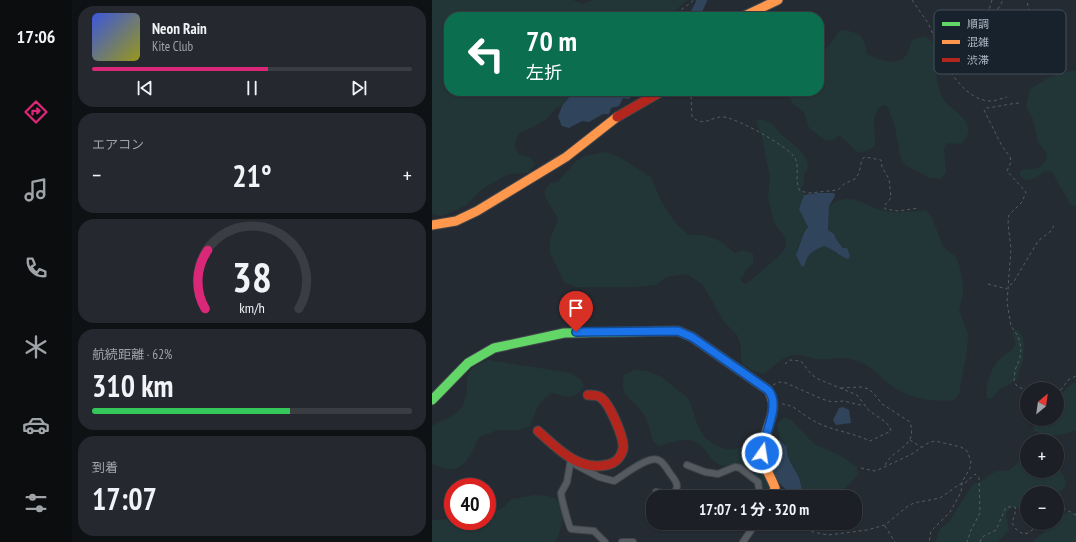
<!DOCTYPE html>
<html lang="ja">
<head>
<meta charset="utf-8">
<style>
  :root { --surface:#1c2026; --page:#25282e; --text:#f1f3f6; --muted:#a0a3a7; --line:#3a3e43; --accent:#db2777 }
  body { margin:0; font-family:"PT Sans Narrow","Noto Sans JP",sans-serif; background:var(--page); color:var(--text); height:100vh; display:flex; flex-direction:column; font-size:15px; white-space:nowrap }
  * { box-sizing:border-box; margin:0 }
  p { font-size:13px; color:var(--muted) }
  .icon { flex:none; width:22px; height:22px; fill:none; stroke:currentColor; stroke-width:2; stroke-linecap:round; stroke-linejoin:round }
  .map { position:relative; flex:1; overflow:hidden }
  .sheet { display:flex; flex-direction:column; gap:6px; padding:6px; background:#0f1215; width:360px }
  .sheet>* { flex:none }
  .guide { position:absolute; left:12px; top:12px; width:380px; height:84px; border-radius:16px; box-shadow:0 1px 3px #0004,0 0 0 1px var(--line); background:#0b6e4f; color:#fff; overflow:hidden }
  .needle { width:26px; rotate:29deg }
  .controls { position:absolute; left:588px; top:382px; display:grid; gap:8px }
  .controls a { display:grid; place-items:center; width:44px; height:44px; border-radius:50%; background:var(--surface); box-shadow:0 1px 3px #0004,0 0 0 1px var(--line); font-size:20px }
  .speed { position:absolute; left:12px; top:478px; display:flex; gap:8px; font-size:20px; font-weight:700; text-align:center }
  .speed>* { display:grid; place-content:center; width:52px; height:52px; border-radius:50%; background:var(--surface); box-shadow:0 1px 3px #0004,0 0 0 1px var(--line); line-height:1 }
  .speed .limit { border:6px solid #d22; background:#fff; color:#111 }
  .pin { position:absolute; display:grid; place-items:center; width:34px; height:34px; color:#fff; margin:-41px -17px; border-radius:50% 50% 50% 0; rotate:-45deg; box-shadow:0 0 4px #0007 }
  .pin .icon { rotate:45deg }
  .me { position:absolute; width:44px; margin:-22px; rotate:13deg; stroke-linejoin:round; filter:drop-shadow(0 0 3px #0008) }
  .turn { display:flex; align-items:center; gap:14px; height:84px; padding:0 16px; font-size:18px }
  .turn .icon { width:52px; height:52px; stroke-width:2.5 }
  .turn b { display:block; font-size:28px; line-height:34px }
  .big { font-size:30px; font-weight:700; line-height:1.1 }
  .sheet .widget { flex:1; display:flex; flex-direction:column; justify-content:center; gap:6px; min-width:0; padding:0 14px; border-radius:16px; background:var(--page) }
  .sheet .dial { align-items:center; gap:0 }
  .dial svg { height:104px; overflow:visible; fill:none; stroke:var(--line); stroke-width:7; stroke-linecap:round; text-anchor:middle }
  .dial text { fill:var(--text); stroke:none }
  .song { display:flex; align-items:center; gap:12px }
  .cover { width:48px; height:48px; border-radius:6px; background:linear-gradient(135deg,hsl(230 70% 55%),hsl(60 70% 35%)) }
  .played { height:4px; border-radius:2px; background:linear-gradient(90deg,var(--accent) 55%,var(--line) 55%) }
  .keys { display:flex; justify-content:space-around; direction:ltr }
  .heat { display:flex; justify-content:space-between; align-items:center; font-size:22px; direction:ltr }
  .charge { height:6px; border-radius:3px; background:linear-gradient(90deg,#34c759 62%,var(--line) 0) }
  .trip { position:absolute; left:214px; top:490px; width:216px; height:40px; border-radius:16px; background:var(--surface); box-shadow:0 1px 3px #0004,0 0 0 1px var(--line); font-weight:700; line-height:40px; text-align:center }
  main { display:flex; flex:1; min-height:0 }
  .dock { display:flex; flex-direction:column; width:72px; justify-content:space-around; align-items:center; background:#0b0d0f; color:var(--muted) }
  .dock .icon { width:28px; height:28px }
  .dock .current { color:var(--accent) }
  .dock b { font-size:18px; color:var(--text) }
  .map>svg:first-child { display:block }
  .green { fill:#223638 }
  .water { fill:#30455c }
  .lines { fill:none; stroke-linecap:round; stroke-linejoin:round }
  .river { stroke:#30455c; stroke-width:10 }
  .street-casing { stroke:#41464b; stroke-width:8 }
  .fast-casing { stroke:#41464b; stroke-width:11 }
  .slow-casing { stroke:#41464b; stroke-width:11 }
  .jam-casing { stroke:#41464b; stroke-width:11 }
  .path { stroke:#565e64; stroke-width:1; stroke-dasharray:3 3; stroke-linecap:butt }
  .street { stroke:#545a60; stroke-width:6 }
  .fast { stroke:#63d668; stroke-width:9 }
  .slow { stroke:#ff974d; stroke-width:9 }
  .jam { stroke:#b3261e; stroke-width:9 }
  .route-casing { stroke:#114b97; stroke-width:10 }
  .route { stroke:#1a73e8; stroke-width:7 }
  .key { fill:#18222d; stroke:#444f5b; stroke-width:1 }
  .key-label { font-size:11px; fill:#acb8c5 }
</style>
</head>
<body>
<main>
<nav class="dock">
<b>17:06</b>
<svg class="icon current" aria-label="directions" viewBox="0 0 24 24"><path d="M12 3l9 9-9 9-9-9zM9 14v-3h6M13 9l2 2-2 2"/></svg>
<svg class="icon" aria-label="music" viewBox="0 0 24 24"><path d="M9 18V5l10-2v13"/><circle cx="6" cy="18" r="3"/><circle cx="16" cy="16" r="3"/></svg>
<svg class="icon" aria-label="phone" viewBox="0 0 24 24"><path d="M5 4h4l2 5-3 2q2 4 5 5l2-3 5 2v4C11 20 4 13 5 4z"/></svg>
<svg class="icon" aria-label="climate" viewBox="0 0 24 24"><path d="M12 3v18M4 7l16 10M4 17L20 7"/></svg>
<svg class="icon" aria-label="car" viewBox="0 0 24 24"><path d="M5 17H2v-5l4-1 3-4h7l3 4 3 1v5h-3M9 17h6M6 11h13"/><circle cx="7" cy="17" r="2"/><circle cx="17" cy="17" r="2"/></svg>
<svg class="icon" aria-label="filters" viewBox="0 0 24 24"><path d="M4 7h16M4 17h16"/><circle cx="9" cy="7" r="2"/><circle cx="15" cy="17" r="2"/></svg>
</nav>
<section class="sheet">
<div class="widget">
<div class="song"><i class="cover"></i><div><b>Neon Rain</b><p>Kite Club</p></div></div>
<div class="played"></div>
<div class="keys"><svg class="icon" aria-label="previous" viewBox="0 0 24 24"><path d="M18 5L8 12l10 7zM5 5v14"/></svg><svg class="icon" aria-label="pause" viewBox="0 0 24 24"><path d="M8 5v14M16 5v14"/></svg><svg class="icon" aria-label="next" viewBox="0 0 24 24"><path d="M6 5l10 7-10 7zM19 5v14"/></svg></div>
</div>
<div class="widget"><p>エアコン</p>
<div class="heat"><a>−</a><b class="big">21°</b><a>+</a></div>
</div>
<div class="widget dial"><svg viewBox="0 0 100 80">
<path d="M14 69A42 42 0 1 1 86 69"/>
<path d="M14 69A42 42 0 0 1 16 24" stroke="#db2777"/>
<text x="50" y="56" font-size="32" font-weight="700">38</text>
<text x="50" y="72" font-size="11">km/h</text>
</svg></div>
<div class="widget"><p>航続距離 · 62%</p><b class="big">310 km</b><div class="charge"></div></div>
<div class="widget"><p>到着</p><b class="big">17:07</b></div>
</section>
<div class="map">
<svg width="644" height="542" viewBox="0 0 644 542">
  <rect width="100%" height="100%" fill="#252b32"/>
  <path class="green" d="M0,0H141L150,4L162,0H255L236,17H17V91H142L130,106C119,108 121,115 113,120C105,126 95,129 86,134L82,146L87,154L99,158L103,165L96,173L76,174L50,189L33,206L10,216L0,214Z
    M339,12C348,15 354,13 363,15L365,17H331Z
    M408,30C427,32 432,34 435,54C445,59 462,66 472,58C476,54 478,45 480,40L493,36L501,42C505,59 502,79 509,95C517,112 551,122 529,144L515,143L512,149L514,172L508,179L498,178L473,165L468,156L463,126L455,106L451,105C437,113 444,132 443,146C420,162 423,142 406,136L401,140H393L377,128L372,112L361,104L354,91H387V52C398,48 401,39 408,30Z
    M644,70V207L639,205L620,172L613,171C604,178 598,184 588,176V172L591,169C604,171 613,167 615,154L606,142L601,119L594,107L598,89L620,76Z
    M329,119C344,124 341,127 351,136C359,143 376,153 376,166C376,170 373,172 372,175C371,181 373,184 369,189L372,195L367,209L376,227L365,250L373,265C375,253 381,251 392,246L399,248L404,254L412,248L404,239L402,234L396,230L397,206C421,188 434,210 459,212C470,213 482,211 494,210L499,216L512,248L523,256L528,267L531,285V295L527,310L536,334L535,350L527,394L522,400C504,403 476,398 460,386C447,377 440,365 423,360C410,355 399,360 387,359C379,359 371,354 362,355C350,356 341,368 331,374L321,371L311,365L309,358V347L305,335L292,322L271,285L255,274L234,277L224,285L202,287H144L133,283L118,253V240L126,219L113,196V189L119,183L126,182L143,162L152,156L174,152L187,157L219,177L229,201L244,224L257,235H271L286,240L303,253L312,250L321,254V264L314,270L308,280L312,284L317,282L350,253L354,247L353,238L342,222L336,198L338,178L330,137L324,121Z
    M586,330L591,337L592,346L591,360L585,378L578,384L568,389L559,399L555,398C553,386 560,364 570,357C574,353 582,351 583,343C583,340 580,335 581,331Z
    M56,360L139,373L149,380L152,386C144,400 134,397 120,393C103,402 105,413 97,427L86,430H66L47,437C36,461 29,478 0,464V426C9,421 24,416 29,408C44,386 21,374 56,360Z
    M202,370L215,371L228,376L257,399L265,424L272,437L281,444L295,450L309,448L320,453L327,461L339,489L337,492H333C328,480 321,465 306,465C300,465 295,467 288,465C280,461 278,457 273,450C263,434 243,441 228,446L221,442C219,432 216,421 210,412C200,396 187,399 192,375Z
    M641,383H644V430C628,436 617,437 602,431L600,419H625V398Z
    M352,417L360,421L382,444L409,456L425,467L426,475L408,493L407,497H372L369,493V480L357,459L353,444L348,440L345,424Z
    M587,460H595V471H610L615,474L620,471H628C635,478 637,489 624,493C616,495 603,493 595,493V507L592,509L580,507L574,513L577,530L566,542H503L508,529L517,522L541,484L548,482L564,471C576,472 581,470 587,460Z
    M103,495C108,496 114,495 119,497C138,503 130,529 123,542H0V520L21,519V521H55V515L70,508L80,499Z
    M634,513H644V542H600L622,523H625V521Z"/>
  <path class="water" d="M142,91H217V93L206,97L200,96L197,99L191,98L187,106L179,108L177,114H171L157,122L150,121L137,128L130,126L126,117L130,106Z
    M385,193H402L403,196L397,206L396,230L402,234L404,239L411,248H415L418,256L416,259C407,256 401,249 392,246C381,251 375,253 373,265L370,267L364,255L372,233L376,227L367,209L372,195Z
    M411,407L417,410L419,423L404,425L401,420L407,408Z
    M348,440L355,447C353,464 372,473 369,493C349,497 337,467 333,451Z"/>
  <g class="lines">
    <path class="river" d="M262,17L270,0"/>
    <defs>
      <path id="street" d="M139,459L135,482L129,493C129,497 137,527 139,529L162,531L173,542
        M144,465L167,477L182,481C192,475 219,453 228,461C233,464 236,471 240,476C244,481 247,486 243,492L236,494L224,492
        M255,465L273,472L286,474L303,467L308,468L326,482L328,497
        M190,542H201
        M311,542L324,523"/>
      <path id="fast" d="M0,400L36,363L62,348L132,333L241,331"/>
      <path id="slow" d="M310,17L346,0
        M0,225L24,221L45,211L134,157L185,117
        M241,331H246L260,337L336,390C350,411 330,430 330,453C330,465 339,476 343,488L340,497"/>
      <path id="jam" d="M185,117L230,91
        M106,431C125,448 146,471 174,465C183,464 189,457 191,449C193,439 177,402 168,397C165,395 160,395 156,395"/>
    </defs>
    <use href="#street" class="street-casing"/>
    <use href="#fast" class="fast-casing"/>
    <use href="#slow" class="slow-casing"/>
    <use href="#jam" class="jam-casing"/>
    <path class="path" d="M480,0L496,23L502,36L533,52L545,68L551,71L561,72L570,69L596,42L599,35V23L595,0
      M560,0L556,13L558,17L562,16L571,0
      M240,17L262,0
      M519,45L510,50L509,58C520,75 536,101 559,101C564,101 570,98 575,97
      M256,91L259,96L260,117C274,128 278,116 292,117C306,119 356,146 363,158C368,168 362,181 368,191L377,193L406,190L412,184L423,179L427,173L430,159L433,157L449,160L450,167L457,179L459,198L452,206L453,209L466,211L487,208
      M587,103C575,104 565,107 554,108L552,110L570,146L578,157L579,162L575,171L594,192L590,202L577,215L576,223L579,249L575,302L579,326L586,336L589,348L588,358L583,370L582,382L585,386L595,391
      M556,284L575,289
      M578,285L581,283L606,241L619,231L623,223
      M353,364L357,360L369,361L379,374L386,379L425,395L431,403
      M341,385L347,382L354,383L390,399L400,402L412,401L428,405L432,404C438,416 456,418 459,431L438,441C417,431 397,431 377,418C367,412 362,405 350,404
      M409,388L429,387L437,389L444,396L450,404L478,422C486,448 462,447 453,465
      M625,395L636,380L644,376
      M478,440L489,447
      M429,468L443,471L448,469L480,454L496,443L503,441L529,447L535,451L539,461L538,468L530,482L529,492L518,512L499,531L497,542
      M625,511L633,509L644,515
      M339,523H344
      M357,523L372,530L396,535L435,530L453,525L476,506L482,503L508,498L528,484H532L543,474L547,478L548,513L539,530L535,542
      M453,526L463,542
      M548,542L550,537L564,530L574,507H583L584,510L580,523L584,529L591,534L596,533L610,523"/>
    <use href="#street" class="street"/>
    <use href="#fast" class="fast"/>
    <use href="#slow" class="slow"/>
    <use href="#jam" class="jam"/>
  </g>
  <g class="lines">
    <defs>
      <path id="route" d="M144,332L246,331L260,337L336,390C350,405 331,435 330,453"/>
    </defs>
    <use href="#route" class="route-casing"/>
    <use href="#route" class="route"/>
  </g>
  <rect x="502" y="10" width="132" height="64" rx="6" class="key"/>
  <rect x="510" y="22" width="18" height="4" fill="#63d668"/>
  <rect x="510" y="40" width="18" height="4" fill="#ff974d"/>
  <rect x="510" y="58" width="18" height="4" fill="#b3261e"/>
  <g class="key-label">
    <text x="535" y="28">順調</text>
    <text x="535" y="46">混雑</text>
    <text x="535" y="64">渋滞</text>
  </g>
</svg>
<div class="controls">
<a><svg class="needle" viewBox="-14 -14 28 28"><path d="M0-13l5 13h-10z" fill="#e53935"/><path d="M0 13l5-13h-10z" fill="#a0a3a7"/></svg></a>
<a>+</a>
<a>−</a>
</div>
<div class="speed"><div class="limit">40</div></div>
<div class="pin" style="left:144px;top:332px;background:#d93025"><svg class="icon" aria-label="arrive" viewBox="0 0 24 24"><path d="M6 21V4h12l-3 4 3 4H6"/></svg></div>
<svg class="me" style="left:330px;top:453px" viewBox="-20 -20 40 40"><circle r="17" fill="#1a73e8" stroke="#fff" stroke-width="3"/><path d="M0-11L8 9 0 5-8 9z" fill="#fff"/></svg>
<div class="trip">17:07 · 1 分 · 320 m</div>
<div class="guide">
<div class="turn"><svg class="icon" aria-label="left" viewBox="0 0 24 24"><path d="M17 20v-9H6M10 6l-5 5 5 5"/></svg><div><b>70 m</b>左折</div></div>
</div>
</div>
</main>
</body>
</html>
